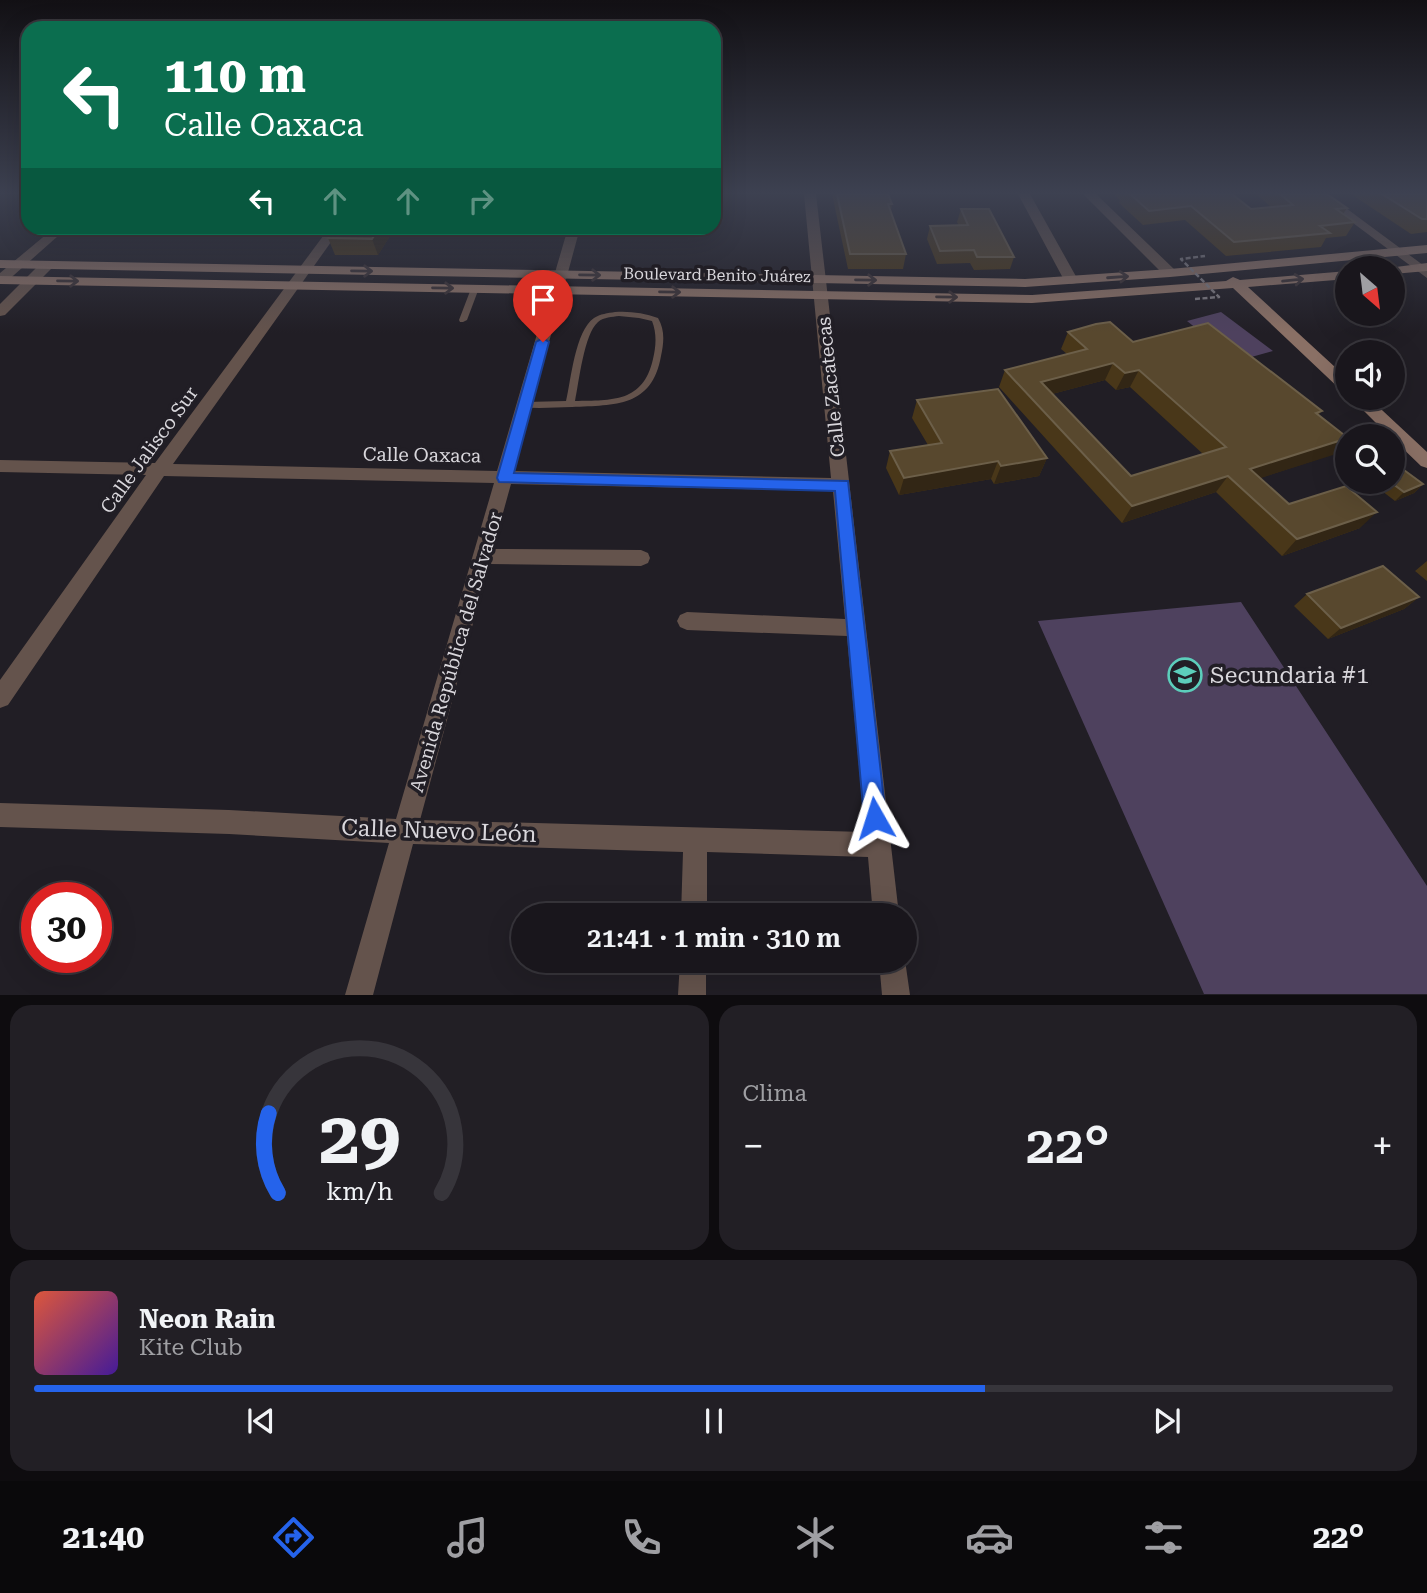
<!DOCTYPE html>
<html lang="es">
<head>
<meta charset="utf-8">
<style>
  :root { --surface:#19161c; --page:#221f25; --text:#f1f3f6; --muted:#9f9fa3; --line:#37353b; --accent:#2563eb }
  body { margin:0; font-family:"Roboto Serif",serif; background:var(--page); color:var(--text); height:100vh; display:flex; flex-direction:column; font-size:26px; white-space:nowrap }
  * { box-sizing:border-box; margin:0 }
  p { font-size:23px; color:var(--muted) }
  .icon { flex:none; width:38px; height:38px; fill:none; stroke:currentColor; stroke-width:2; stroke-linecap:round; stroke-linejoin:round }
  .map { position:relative; height:995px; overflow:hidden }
  .drawer { display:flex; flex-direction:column; gap:10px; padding:10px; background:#0e0c0f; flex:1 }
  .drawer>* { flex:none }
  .top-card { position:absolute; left:21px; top:21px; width:700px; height:214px; border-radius:21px; box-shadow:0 7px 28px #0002,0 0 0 2px var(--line); background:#0b6e4f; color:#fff; overflow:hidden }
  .needle { width:46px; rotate:152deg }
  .fabs { position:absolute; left:1335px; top:256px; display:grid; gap:14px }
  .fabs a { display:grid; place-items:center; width:70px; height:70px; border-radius:50%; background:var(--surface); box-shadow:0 7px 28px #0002,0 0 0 2px var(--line); font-size:35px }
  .speed { position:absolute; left:21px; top:882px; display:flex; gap:14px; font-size:35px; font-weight:700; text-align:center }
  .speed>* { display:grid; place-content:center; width:91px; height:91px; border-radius:50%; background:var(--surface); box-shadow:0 7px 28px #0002,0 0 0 2px var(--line); line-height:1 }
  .speed .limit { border:10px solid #d22; background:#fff; color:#111 }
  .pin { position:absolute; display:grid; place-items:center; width:60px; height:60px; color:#fff; margin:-72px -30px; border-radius:50% 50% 50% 0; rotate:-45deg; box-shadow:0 0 7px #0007 }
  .pin .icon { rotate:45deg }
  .me { position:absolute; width:77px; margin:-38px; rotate:354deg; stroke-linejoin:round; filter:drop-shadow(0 0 5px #0008) }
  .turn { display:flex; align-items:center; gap:24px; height:147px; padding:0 28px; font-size:32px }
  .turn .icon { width:91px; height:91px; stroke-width:2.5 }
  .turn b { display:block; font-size:49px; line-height:60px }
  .lanes { display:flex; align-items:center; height:66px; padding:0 28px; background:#0003; justify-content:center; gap:35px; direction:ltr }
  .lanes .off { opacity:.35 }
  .big { font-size:52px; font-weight:600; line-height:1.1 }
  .drawer .tile { flex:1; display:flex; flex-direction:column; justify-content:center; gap:10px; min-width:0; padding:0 24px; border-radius:21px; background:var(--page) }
  .drawer .dial { align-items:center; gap:0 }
  .dial svg { height:182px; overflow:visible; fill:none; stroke:var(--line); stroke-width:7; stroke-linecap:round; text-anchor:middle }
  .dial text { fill:var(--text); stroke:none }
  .song { display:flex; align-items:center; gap:21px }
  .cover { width:84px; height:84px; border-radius:10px; background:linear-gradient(135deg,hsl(10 70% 55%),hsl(260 70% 35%)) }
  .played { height:7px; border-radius:4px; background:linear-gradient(90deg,var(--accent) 70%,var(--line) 70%) }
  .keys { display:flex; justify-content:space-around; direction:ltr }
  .heat { display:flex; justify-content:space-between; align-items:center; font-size:38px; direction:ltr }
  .drawer .tiles { flex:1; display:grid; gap:10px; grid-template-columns:1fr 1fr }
  .tile:last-child { grid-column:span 2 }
  .trip { position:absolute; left:511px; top:903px; width:406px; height:70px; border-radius:35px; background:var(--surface); box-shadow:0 7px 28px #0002,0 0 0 2px var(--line); font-weight:600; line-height:70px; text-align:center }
  .menu { display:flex; height:112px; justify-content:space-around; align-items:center; background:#0a090b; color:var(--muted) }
  .menu .icon { width:49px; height:49px }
  .menu .active { color:var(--accent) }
  .menu b { font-size:32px; color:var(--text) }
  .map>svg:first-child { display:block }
  .green { fill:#4e415e }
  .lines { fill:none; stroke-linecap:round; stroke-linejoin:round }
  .lane { fill:#64534c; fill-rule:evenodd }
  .street { fill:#64534c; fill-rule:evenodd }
  .secondary { fill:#8a7065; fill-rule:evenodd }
  .path-bridge { stroke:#7d7a80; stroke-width:2.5; stroke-dasharray:5 2.5; stroke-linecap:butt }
  .wall { fill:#493719; fill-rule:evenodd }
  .shaded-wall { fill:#322615 }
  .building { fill:#58482e; stroke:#6c5f49; stroke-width:2; fill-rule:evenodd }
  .oneway { stroke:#3b3235 }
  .route { fill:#2563eb; stroke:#184099; stroke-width:2 }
  .labels { text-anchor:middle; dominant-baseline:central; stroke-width:7; stroke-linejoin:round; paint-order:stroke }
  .far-street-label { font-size:16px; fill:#d9d7dc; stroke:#211e25 }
  .street-label { font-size:19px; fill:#d9d7dc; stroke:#211e25 }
  .near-poi-label { font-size:23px; fill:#d9d7dc; stroke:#211e25; text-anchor:start }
  .near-street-label { font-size:23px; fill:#d9d7dc; stroke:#211e25 }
</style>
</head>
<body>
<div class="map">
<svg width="1427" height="995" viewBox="0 0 1427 995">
  <rect width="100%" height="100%" fill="#211e25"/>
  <path class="green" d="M1221,312L1273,351L1237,361L1187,321Z
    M1241,602L1427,886V994H1204L1038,621Z"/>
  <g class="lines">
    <path class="lane" d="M472,286H478L479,288L467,320L463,322H460L459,320Z
      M615,312C630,311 644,313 658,318C665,330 664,342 661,356C652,407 616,405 572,407C556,407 539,409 523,407L522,405L523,403L526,402L566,401C571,380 575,331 594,318C600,314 608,313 615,312ZM619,316L639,318L652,321C657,334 656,346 653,359C643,403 612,400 575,401C579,382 584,334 598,322C604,317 612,317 619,316Z"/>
    <path class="street" d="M804,194H816L899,915H873L868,857L707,852V915H681L683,852L413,844L373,995H345L389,843L229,834L0,827V803L229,810L396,819L494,483L164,476L8,705L0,708V680L146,475L0,472V460L155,463L329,228H341L173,464L497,471L568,228H580L514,471L831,478ZM511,484L833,491L845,619L687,612L680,615L677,621L680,627L687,630L847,636L865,832L420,820L489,564L641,566L648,563L650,558L648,553L641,550L493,549Z
      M1018,194H1030L1078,280L1076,283L1071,284L1064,280Z
      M1083,194H1096L1175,270V276H1165Z
      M1314,194H1327L1427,268V278Z
      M54,228H67L5,283L0,284V273Z
      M47,261L52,262V268L5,315L0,316V304L42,262Z
      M905,960L910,995H882L879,961Z
      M680,961H706V995H678Z"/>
    <path class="secondary" d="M1427,245V253L1170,277L1025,287L0,268V260L1025,279L1170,269Z
      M1427,263V271L1393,274V268H1388Z
      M1348,271V279L1248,287L1348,379V393L1343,392L1233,288L1032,303L0,284V276L1032,295L1226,281L1233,277L1240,280Z
      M1350,397H1368L1427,452V468L1421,466L1393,439V436H1389Z"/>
    <path class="path-bridge" d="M1195,299L1219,297L1181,259L1205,256"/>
  </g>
  <path class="wall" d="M832,194H888L892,204L891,211L906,254L903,269H848Z
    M1114,194H1232L1251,209L1271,207L1256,194H1327L1347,208L1343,214L1355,222L1346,236L1326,238L1321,247L1226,256L1185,220L1143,225L1119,203L1120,201Z
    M1351,194H1427V232L1411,234Z
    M961,209L1014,257L1010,269L974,270L970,263L937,264L927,239L930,226H959L957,222Z
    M87,228H167L160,237H94Z
    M395,228L378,255H335L328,238Z
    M1068,332L1133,342L1322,411L1318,415L1348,439L1345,442L1348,441V464L1334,454L1260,478L1289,504L1360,528L1282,556L1216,492L1122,523L999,387L1005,370L1067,354L1061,349ZM1105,380L1116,390L1130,387L1203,454L1131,476L1052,394Z
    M917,400L1047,458L1039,476L994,484L991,479L899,495L886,468L890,451L928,445L912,418Z
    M1369,481H1393L1423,484L1414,493L1395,501Z
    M1427,561V581L1415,571Z
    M1307,594L1419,597L1404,609L1328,639L1294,606Z"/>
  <path class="shaded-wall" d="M154,228H167L160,237Z
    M379,228H395L378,255L372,239Z
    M1113,363L1105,380L1033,399L1041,382Z
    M1139,370L1130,387L1116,390L1125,373Z
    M1348,438L1333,455L1239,485L1250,469Z
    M1047,458L1039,476L994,484L1001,466Z
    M998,461L991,479L899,495L904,478Z
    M1228,476L1216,492L1122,523L1132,506Z
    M1423,484L1414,493L1395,501L1404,492Z
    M1377,512L1360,528L1282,556L1297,539Z
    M1419,597L1404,609L1328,639L1341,628Z"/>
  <path class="building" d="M837,194H888L892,204H888L906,254H850Z
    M1130,194H1232L1251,209L1293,205L1280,194H1327L1347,208L1336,209L1355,222L1320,226L1330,233L1234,242L1191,206L1149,211Z
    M1382,194H1427V219H1422Z
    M961,209H989L1014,257H977L974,250L940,251L930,226L968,225Z
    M335,228H379L372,239L328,238Z
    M1110,322L1133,342L1208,323L1322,411L1316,413L1348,438L1250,469L1289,504L1346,486L1377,512L1297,539L1228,476L1132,506L1005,370L1087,349L1068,332L1096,324ZM1113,363L1125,373L1139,370L1226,447L1131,476L1041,382Z
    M998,389L1047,458L1001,466L998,461L904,478L890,451L942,443L917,400Z
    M1348,441V449L1342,445Z
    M1393,462L1423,484L1404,492L1389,481H1393Z
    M1383,566L1419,597L1341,628L1307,594Z"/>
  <defs><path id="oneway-shaft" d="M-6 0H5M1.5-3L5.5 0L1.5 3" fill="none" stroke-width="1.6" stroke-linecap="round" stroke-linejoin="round" transform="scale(1.75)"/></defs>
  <g class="oneway">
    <use href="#oneway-shaft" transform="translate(362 271) rotate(1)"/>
    <use href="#oneway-shaft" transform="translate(590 275) rotate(1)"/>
    <use href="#oneway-shaft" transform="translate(1118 277) rotate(-4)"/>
    <use href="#oneway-shaft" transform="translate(866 280) rotate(1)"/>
    <use href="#oneway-shaft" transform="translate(1293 280) rotate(-6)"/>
    <use href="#oneway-shaft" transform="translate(68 281) rotate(1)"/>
    <use href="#oneway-shaft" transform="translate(443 288) rotate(1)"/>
    <use href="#oneway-shaft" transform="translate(670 292) rotate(1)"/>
    <use href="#oneway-shaft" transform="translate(947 297) rotate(1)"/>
  </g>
  <linearGradient id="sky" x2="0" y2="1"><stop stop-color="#121014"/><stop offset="0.58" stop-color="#3d4151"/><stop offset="1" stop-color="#3d4151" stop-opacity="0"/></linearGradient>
  <rect width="1427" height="333" fill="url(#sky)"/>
  <path class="route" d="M543,338L549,342L514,473L848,481L886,818L883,826L875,829L867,826L864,818L835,491L499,482L497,478L536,342Z"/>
  <defs>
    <symbol id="school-ring" viewBox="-11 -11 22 22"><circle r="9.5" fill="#211e25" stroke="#5ccebb" stroke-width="1.5"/><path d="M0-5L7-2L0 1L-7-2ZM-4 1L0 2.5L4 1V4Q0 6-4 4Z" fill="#5ccebb"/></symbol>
  </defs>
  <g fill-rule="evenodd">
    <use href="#school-ring" x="1166" y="656" width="38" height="38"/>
  </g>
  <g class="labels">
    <g class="far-street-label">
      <text transform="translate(717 275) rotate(1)">Boulevard Benito Juárez</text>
    </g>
    <g class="street-label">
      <text transform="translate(831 387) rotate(-96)">Calle Zacatecas</text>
      <text transform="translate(149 450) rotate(-54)">Calle Jalisco Sur</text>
      <text transform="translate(422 455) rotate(1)">Calle Oaxaca</text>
      <text transform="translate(456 652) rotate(-74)">Avenida República del Salvador</text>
    </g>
    <g class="near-poi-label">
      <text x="1210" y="675">Secundaria #1</text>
    </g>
    <g class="near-street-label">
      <text transform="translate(439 831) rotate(2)">Calle Nuevo León</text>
    </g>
  </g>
</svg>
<div class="fabs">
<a><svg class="needle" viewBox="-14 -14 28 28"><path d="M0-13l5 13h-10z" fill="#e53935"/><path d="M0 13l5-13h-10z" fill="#9f9fa3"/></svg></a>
<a><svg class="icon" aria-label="sound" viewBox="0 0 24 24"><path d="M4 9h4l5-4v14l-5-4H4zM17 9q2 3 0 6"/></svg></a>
<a><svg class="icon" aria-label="search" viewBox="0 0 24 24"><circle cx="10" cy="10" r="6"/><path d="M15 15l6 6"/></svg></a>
</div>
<div class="speed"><div class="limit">30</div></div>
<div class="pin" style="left:543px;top:342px;background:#d93025"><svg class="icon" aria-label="arrive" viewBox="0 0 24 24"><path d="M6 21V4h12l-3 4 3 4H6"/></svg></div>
<svg class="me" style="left:875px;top:818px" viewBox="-20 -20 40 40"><path d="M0-17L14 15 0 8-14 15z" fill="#2563eb" stroke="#fff" stroke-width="4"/></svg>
<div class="trip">21:41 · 1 min · 310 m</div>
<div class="top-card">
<div class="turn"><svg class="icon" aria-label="left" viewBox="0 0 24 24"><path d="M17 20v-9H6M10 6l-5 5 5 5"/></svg><div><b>110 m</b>Calle Oaxaca</div></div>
<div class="lanes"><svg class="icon" aria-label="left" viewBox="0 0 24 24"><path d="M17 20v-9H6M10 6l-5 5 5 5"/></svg><svg class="icon off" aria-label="ahead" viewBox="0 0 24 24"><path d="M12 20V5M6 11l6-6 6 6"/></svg><svg class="icon off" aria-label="ahead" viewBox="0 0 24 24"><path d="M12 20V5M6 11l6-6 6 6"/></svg><svg class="icon off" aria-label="right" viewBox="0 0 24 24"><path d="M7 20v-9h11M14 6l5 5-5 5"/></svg></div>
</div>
</div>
<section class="drawer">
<div class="tiles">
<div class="tile dial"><svg viewBox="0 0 100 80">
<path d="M14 69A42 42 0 1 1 86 69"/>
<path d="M14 69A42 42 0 0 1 10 34" stroke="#2563eb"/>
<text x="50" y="56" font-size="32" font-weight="700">29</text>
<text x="50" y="72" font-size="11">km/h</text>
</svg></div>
<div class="tile"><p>Clima</p>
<div class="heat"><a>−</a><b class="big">22°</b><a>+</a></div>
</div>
<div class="tile">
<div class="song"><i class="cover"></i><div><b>Neon Rain</b><p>Kite Club</p></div></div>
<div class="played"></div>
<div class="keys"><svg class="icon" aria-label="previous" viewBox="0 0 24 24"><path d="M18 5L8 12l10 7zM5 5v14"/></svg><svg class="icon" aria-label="pause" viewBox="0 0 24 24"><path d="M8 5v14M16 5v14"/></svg><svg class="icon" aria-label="next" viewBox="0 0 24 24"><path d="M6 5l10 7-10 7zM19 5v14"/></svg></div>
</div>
</div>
</section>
<nav class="menu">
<b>21:40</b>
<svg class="icon active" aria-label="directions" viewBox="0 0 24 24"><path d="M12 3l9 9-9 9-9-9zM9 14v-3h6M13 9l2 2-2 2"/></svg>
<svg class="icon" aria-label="music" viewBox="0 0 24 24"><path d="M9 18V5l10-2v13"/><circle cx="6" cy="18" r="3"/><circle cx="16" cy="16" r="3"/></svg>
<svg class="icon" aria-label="phone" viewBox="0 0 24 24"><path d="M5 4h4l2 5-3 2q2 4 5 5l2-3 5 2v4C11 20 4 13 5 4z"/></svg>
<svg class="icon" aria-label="climate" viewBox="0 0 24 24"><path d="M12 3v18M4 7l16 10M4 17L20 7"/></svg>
<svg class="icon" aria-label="car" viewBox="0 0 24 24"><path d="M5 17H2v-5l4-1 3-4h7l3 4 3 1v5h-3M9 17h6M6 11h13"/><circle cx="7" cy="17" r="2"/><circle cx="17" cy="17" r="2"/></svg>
<svg class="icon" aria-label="filters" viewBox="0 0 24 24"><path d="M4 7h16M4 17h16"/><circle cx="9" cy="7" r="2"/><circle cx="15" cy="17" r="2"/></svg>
<b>22°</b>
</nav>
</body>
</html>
